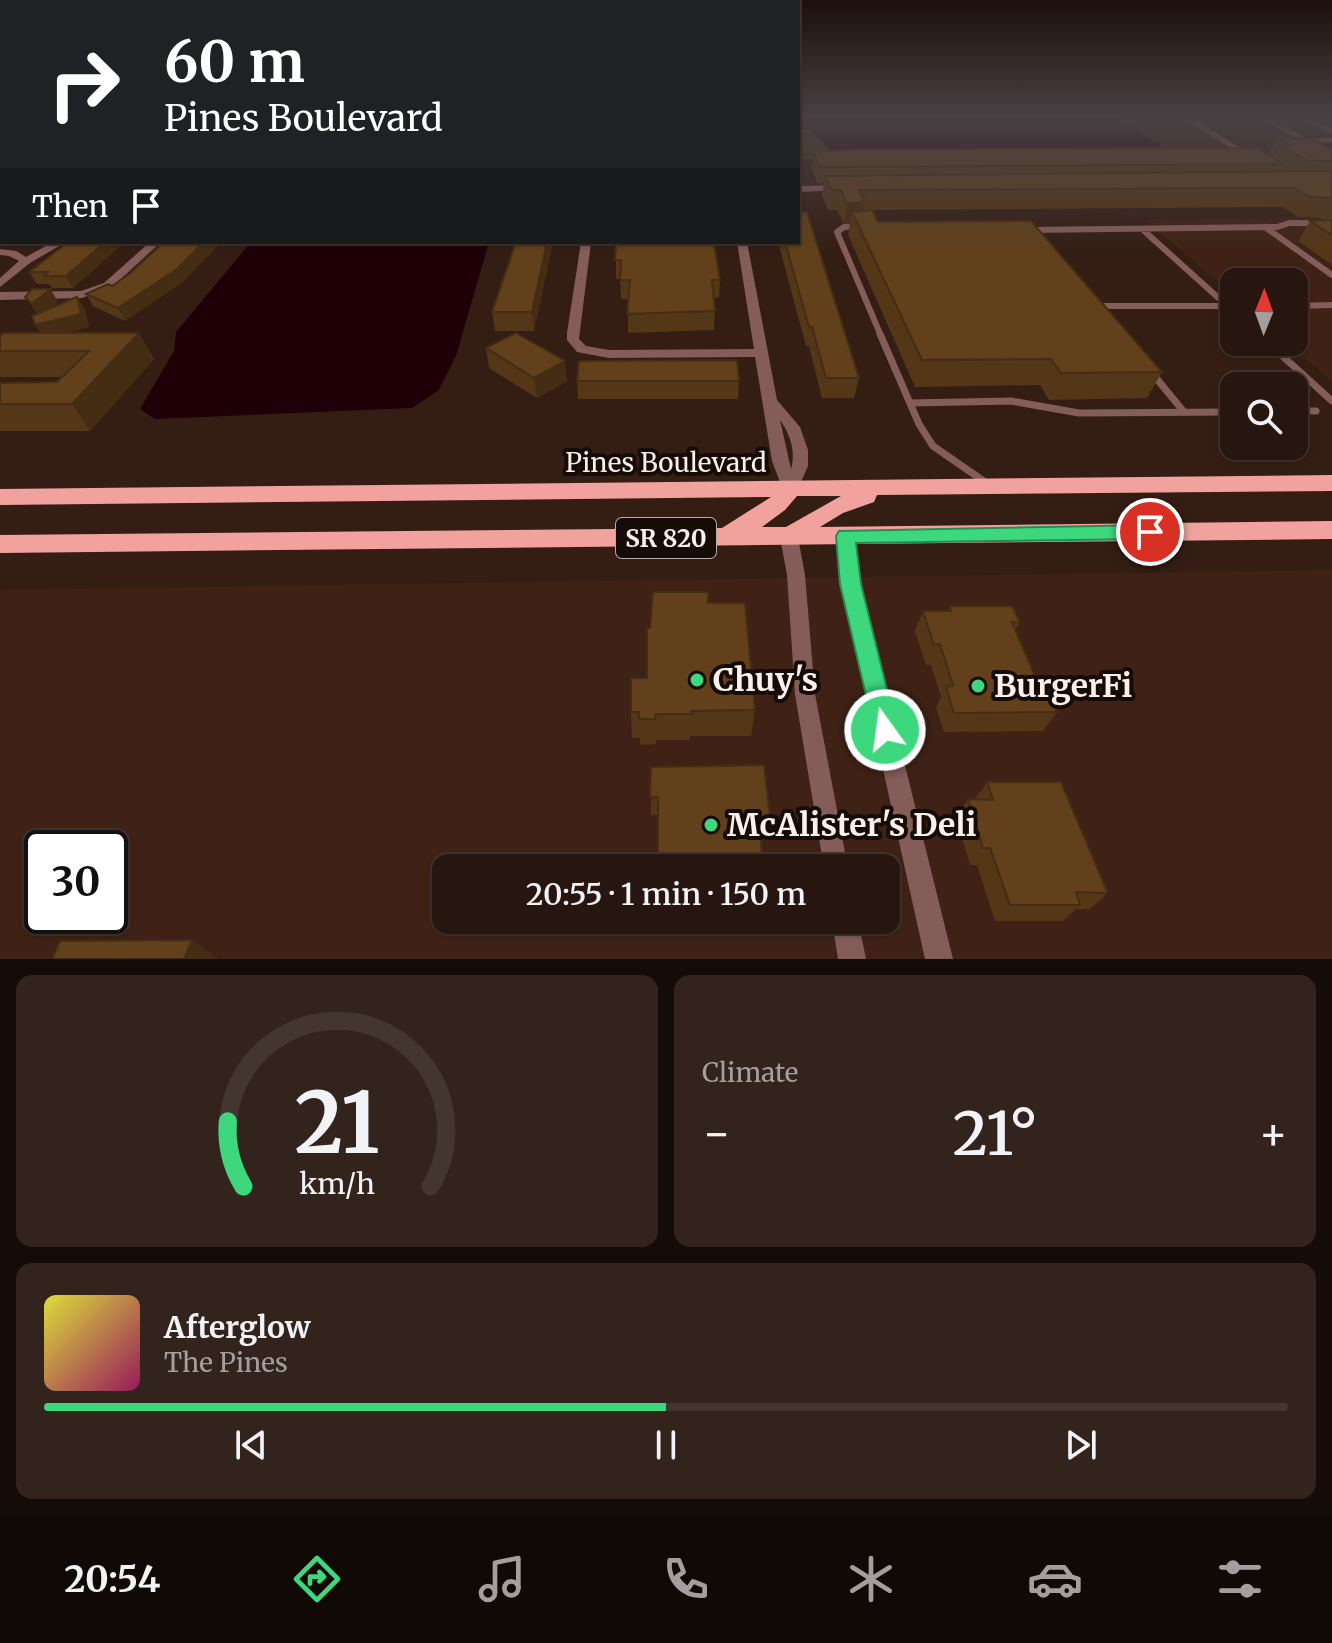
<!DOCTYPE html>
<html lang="en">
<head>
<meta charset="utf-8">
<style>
  :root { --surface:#27160f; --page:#33231d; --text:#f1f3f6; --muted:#a49f9e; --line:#43352f; --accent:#3dd77e }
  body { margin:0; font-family:Merriweather,serif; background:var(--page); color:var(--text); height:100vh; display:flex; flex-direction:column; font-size:30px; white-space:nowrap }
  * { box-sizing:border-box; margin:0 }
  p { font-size:26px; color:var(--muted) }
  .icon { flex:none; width:44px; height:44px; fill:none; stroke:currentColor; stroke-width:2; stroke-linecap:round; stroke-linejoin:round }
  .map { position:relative; height:959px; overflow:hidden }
  .side { display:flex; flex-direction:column; gap:16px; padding:16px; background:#150c08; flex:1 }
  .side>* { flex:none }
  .guide { position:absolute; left:0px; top:0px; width:800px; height:244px; box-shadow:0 2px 6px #0004,0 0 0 2px var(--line); background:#202124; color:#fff; overflow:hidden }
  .needle { width:52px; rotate:1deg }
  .controls { position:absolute; left:1220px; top:268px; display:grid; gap:16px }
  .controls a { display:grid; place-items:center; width:88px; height:88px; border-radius:16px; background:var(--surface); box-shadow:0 2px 6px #0004,0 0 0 2px var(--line); font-size:40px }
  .speed { position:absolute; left:24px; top:830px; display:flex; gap:16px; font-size:40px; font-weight:700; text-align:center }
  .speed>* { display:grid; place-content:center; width:104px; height:104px; border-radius:50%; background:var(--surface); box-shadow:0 2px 6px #0004,0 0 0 2px var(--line); line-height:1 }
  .speed .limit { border:4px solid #111; border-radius:12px; background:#fff; color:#111 }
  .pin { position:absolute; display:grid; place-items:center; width:68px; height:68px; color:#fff; margin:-34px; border:4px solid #fff; border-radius:50%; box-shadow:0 2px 8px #0007 }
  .me { position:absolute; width:88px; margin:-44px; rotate:346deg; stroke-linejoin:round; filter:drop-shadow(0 0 6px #0008) }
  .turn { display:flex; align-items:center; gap:28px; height:168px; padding:0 32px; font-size:36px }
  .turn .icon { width:104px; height:104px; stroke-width:2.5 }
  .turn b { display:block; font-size:56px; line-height:68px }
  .then { display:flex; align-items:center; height:76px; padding:0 32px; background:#0003; gap:16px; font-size:30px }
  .big { font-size:60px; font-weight:600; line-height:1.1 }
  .side .tile { flex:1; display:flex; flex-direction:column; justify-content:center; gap:12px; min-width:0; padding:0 28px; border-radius:16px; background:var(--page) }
  .side .dial { align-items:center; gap:0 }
  .dial svg { height:208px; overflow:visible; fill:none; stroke:var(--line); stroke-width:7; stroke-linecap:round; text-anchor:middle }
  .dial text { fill:var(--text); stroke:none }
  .song { display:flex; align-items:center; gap:24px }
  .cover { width:96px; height:96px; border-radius:12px; background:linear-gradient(135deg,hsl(60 70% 55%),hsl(330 70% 35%)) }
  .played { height:8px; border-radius:4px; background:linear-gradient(90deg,var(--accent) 50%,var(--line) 50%) }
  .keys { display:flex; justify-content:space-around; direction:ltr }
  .heat { display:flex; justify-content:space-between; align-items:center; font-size:44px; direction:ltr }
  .side .tiles { flex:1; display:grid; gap:16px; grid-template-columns:1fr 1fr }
  .tile:last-child { grid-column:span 2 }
  .trip { position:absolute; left:432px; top:854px; width:468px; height:80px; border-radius:16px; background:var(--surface); box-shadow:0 2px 6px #0004,0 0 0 2px var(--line); font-weight:600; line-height:80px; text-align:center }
  .tab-bar { display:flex; height:128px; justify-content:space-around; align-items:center; background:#100906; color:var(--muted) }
  .tab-bar .icon { width:56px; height:56px }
  .tab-bar .on { color:var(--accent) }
  .tab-bar b { font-size:36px; color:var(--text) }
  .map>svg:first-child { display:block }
  .built { fill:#3f2215; fill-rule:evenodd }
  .green { fill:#46360a }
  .water { fill:#1f0009 }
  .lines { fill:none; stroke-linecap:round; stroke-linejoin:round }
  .service-far2 { stroke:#845d5a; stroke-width:4 }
  .service-far1 { stroke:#845d5a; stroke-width:6 }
  .service { stroke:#845d5a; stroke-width:7 }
  .minor { fill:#845d5a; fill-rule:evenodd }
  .trunk { fill:#f2a29e; fill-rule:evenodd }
  .wall { fill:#533717 }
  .shaded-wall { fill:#442d13 }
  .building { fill:#61401b; stroke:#442d13; stroke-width:2 }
  .route { fill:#3dd77e; stroke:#288c52; stroke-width:2 }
  .poi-dot { fill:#3dd77e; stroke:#150b07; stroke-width:3 }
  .labels { text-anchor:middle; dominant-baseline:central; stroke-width:8; stroke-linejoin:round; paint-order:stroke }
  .shield { fill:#150b07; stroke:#b7aba7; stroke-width:2 }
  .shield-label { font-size:24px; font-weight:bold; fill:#fdf0eb }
  .street-label { font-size:26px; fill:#fdf0eb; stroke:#150b07 }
  .near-poi-label { font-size:32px; font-weight:bold; fill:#fdf0eb; stroke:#150b07; text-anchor:start }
</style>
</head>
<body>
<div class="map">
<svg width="1332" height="959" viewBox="0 0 1332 959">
  <rect width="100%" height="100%" fill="#341e14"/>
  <path class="built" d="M1332,217V382L1287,342H1294V282H1234V296L1145,219Z
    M1332,570V959H0V590ZM42,848H110V916H42ZM446,868H886V920H446Z"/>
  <path class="green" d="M798,128L809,130L842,158L798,159Z"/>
  <path class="water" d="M798,117H1119L1172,153L833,152L809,130L798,128Z
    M251,242H489L456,356L438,391L412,408L155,419L140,409L174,351L176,332Z"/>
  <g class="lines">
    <path class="service-far2" d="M1303,117L1332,132
      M1317,140H1332"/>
    <path class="service-far1" d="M860,226L844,227L837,232L881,336
      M1265,227L1332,275
      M1142,229L1234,312
      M1029,230L1277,227L1289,223H1332
      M1097,306H1234
      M1294,306L1332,305"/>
    <path class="service" d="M880,334L919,424L933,446L988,484
      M1267,342L1332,401
      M1152,373L1184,412
      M910,403L1011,401L1079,413L1234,412
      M1294,411H1316"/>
    <path class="minor" d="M1182,117H1191L1256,158L1249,160Z
      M1257,117H1267L1332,152V158Z
      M847,185V189L844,190L798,192V186Z
      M53,242H66L30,263L0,287V278L19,261L9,256L0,255V249L16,251L26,257Z
      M150,242H161L112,287L82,298L0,300V292L81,291L104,283Z
      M581,242H591L579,339L586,346L609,350L754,349L737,242H747L777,400L800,427L808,450V466L796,493H784L772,461L755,357L609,358L577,352L567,340V333ZM780,420C790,434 796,451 791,469Z
      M846,530L852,531L855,536L860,584L953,959H925L842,584L837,536L840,531Z
      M789,531L795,532L798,537L805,575L815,694L848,868H824L795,694L787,575L780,537L783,532Z
      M832,920H858L866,959H838Z"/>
    <path class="trunk" d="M1332,475V491L877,495L874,502L843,513L820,527L1332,521V539L0,553V535L722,528L771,497L0,505V489ZM797,496H841L786,527H762L785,510Z"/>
  </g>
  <path class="wall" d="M0,117H2V242H12L9,244H0Z
    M1147,117H1189L1186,123H1157Z
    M1197,117H1242L1239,123H1206Z
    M1277,138L1332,150V265L1298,241L1310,221L1321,220L1322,218L1298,217L1283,207L863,210V211L878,222L1162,372L1147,398L1049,400L1040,385L915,387L848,235L850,222L844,224L837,210H828L822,195L824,183H817L812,167L814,152L1268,155Z
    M68,242H125L73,288H52L49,284H37L29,272Z
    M553,242L534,331H495L492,312Z
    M616,242L720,280L719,298H714L715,311L714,330L628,333V299H621L620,278L616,279Z
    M778,242H798L859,378L854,398H822L809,346H806Z
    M183,282L125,321L93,306L86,294L112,286Z
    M50,289L58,302L49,309L77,297L85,310L89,327L64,333H139L154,359L90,431H0V383L57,382L62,377H1L0,375V336L40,333L38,314L25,297Z
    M486,348L567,381L537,398L489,368Z
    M577,381H739L738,399H578Z
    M708,603L755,710L751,736H690V740H656V744L640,745V738H632L631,712L647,678L650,628Z
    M950,606L1020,622L1015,630L1040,688L1057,712L1043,731L944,732L936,707L941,697L931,665H926L915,631L923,611H948Z
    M651,767L770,817L765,835H761L762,853L774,868L658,815H651Z
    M987,782L1108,893L1090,909H1076L1063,921H995L977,865H970L956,818L968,799H975Z"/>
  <path class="shaded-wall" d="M0,164H2V195L0,196Z
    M865,201L861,221L852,212L850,222L844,224L847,204Z
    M2,202V234L0,230V203Z
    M105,242H125L73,288L66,276Z
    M204,242H222L183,282L125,321L118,308Z
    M547,242H553L534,331L532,312Z
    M50,289L58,302L40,317L32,304Z
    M77,297L85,310L89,327L44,338L35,325Z
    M139,333L154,359L90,431L72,404Z
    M565,361L567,381L537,398L534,378Z
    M192,940L219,959H184Z"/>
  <path class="building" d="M0,117H2V164H0Z
    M1277,138H1312L1332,150V160L1308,161L1281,145H1289Z
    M1257,148L1283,164L819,167L814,152L850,150Z
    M1332,171V198L1310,197L1294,188L859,190L865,201L847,204L841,190H831L825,176Z
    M2,181V202L0,203V182Z
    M872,210L878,222L1031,221L1162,372L1061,373L1051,359L922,360L852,212Z
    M798,212H807L859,378H826L812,327H809L785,242H798Z
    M1332,220V235L1310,221Z
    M68,242H105L66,276H44L48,272H29Z
    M164,242H204L177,269L118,308L86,294L108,284L112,286L129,274Z
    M516,242H547L532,312H492Z
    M616,242H714L720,280H712L715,311L627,314L630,280H620L621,260H615Z
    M32,289H50L32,304L25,297Z
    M77,297L81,314L35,325L32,316Z
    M3,333H139L72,404H0V383L57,382L89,351H0V336Z
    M516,333L565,361L534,378L486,348Z
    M737,360L739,381H577L579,361Z
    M653,592H708V603H745L755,710L691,711L692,714H656L655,719H639V712H631V678H647V628H650Z
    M950,606H1012L1020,622H1012L1040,688H1047L1057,712L954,713L946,687L953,686L940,644L934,645L923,611H951Z
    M764,765L770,817H759L762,853H773L774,868H658V797H650L651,767Z
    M987,782H1061L1108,893L1076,892L1080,905H1010L990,848H983L968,799L993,800Z
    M192,940L184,959H52L60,941Z"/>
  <linearGradient id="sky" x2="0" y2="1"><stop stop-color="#1d100b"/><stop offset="0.47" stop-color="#4a4145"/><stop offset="1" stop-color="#4a4145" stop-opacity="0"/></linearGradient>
  <rect width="1332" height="251" fill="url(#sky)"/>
  <path class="route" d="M1150,525L1159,532L1150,539L856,543L861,584L897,730L893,738L885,742L876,738L840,584L836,536L839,531Z"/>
  <g class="poi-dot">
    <circle cx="697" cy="680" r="8"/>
    <circle cx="978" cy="686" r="8"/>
    <circle cx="711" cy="825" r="8"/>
  </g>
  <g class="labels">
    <rect class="shield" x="616" y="518" width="100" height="40" rx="6"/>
    <g class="shield-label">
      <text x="666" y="538">SR 820</text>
    </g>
    <g class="street-label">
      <text x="666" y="462">Pines Boulevard</text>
    </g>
    <g class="near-poi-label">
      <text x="713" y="680">Chuy's</text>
      <text x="994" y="686">BurgerFi</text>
      <text x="727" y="825">McAlister's Deli</text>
    </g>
  </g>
</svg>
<div class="controls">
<a><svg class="needle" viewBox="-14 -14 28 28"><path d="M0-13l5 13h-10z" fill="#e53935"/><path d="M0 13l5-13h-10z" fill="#a49f9e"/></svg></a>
<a><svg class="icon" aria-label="search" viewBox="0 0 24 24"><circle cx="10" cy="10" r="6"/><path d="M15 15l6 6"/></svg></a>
</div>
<div class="speed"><div class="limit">30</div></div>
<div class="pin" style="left:1150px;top:532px;background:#d93025"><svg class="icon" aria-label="arrive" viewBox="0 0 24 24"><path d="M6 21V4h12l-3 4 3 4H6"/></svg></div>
<svg class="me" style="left:885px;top:730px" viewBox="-20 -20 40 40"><circle r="17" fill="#3dd77e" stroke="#fff" stroke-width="3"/><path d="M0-11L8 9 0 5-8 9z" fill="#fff"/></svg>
<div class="trip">20:55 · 1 min · 150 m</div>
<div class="guide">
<div class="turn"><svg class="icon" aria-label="right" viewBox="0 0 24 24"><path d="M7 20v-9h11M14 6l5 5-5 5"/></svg><div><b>60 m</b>Pines Boulevard</div></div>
<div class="then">Then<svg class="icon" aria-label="arrive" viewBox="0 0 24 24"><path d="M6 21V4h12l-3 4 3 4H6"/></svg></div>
</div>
</div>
<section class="side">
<div class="tiles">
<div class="tile dial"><svg viewBox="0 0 100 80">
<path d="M14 69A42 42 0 1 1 86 69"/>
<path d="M14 69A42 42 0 0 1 8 44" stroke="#3dd77e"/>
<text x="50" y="56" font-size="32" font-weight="700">21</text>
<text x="50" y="72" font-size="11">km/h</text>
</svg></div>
<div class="tile"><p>Climate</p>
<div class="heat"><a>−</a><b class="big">21°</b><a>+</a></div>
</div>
<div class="tile">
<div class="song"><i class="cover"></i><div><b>Afterglow</b><p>The Pines</p></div></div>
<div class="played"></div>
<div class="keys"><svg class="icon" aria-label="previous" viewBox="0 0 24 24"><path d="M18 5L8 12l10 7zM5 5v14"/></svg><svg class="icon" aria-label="pause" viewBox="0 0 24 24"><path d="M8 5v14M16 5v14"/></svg><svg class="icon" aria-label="next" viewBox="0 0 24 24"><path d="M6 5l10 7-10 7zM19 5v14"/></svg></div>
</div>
</div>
</section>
<nav class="tab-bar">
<b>20:54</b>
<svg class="icon on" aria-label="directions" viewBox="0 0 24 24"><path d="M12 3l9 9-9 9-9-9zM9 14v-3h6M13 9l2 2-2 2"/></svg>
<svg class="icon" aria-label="music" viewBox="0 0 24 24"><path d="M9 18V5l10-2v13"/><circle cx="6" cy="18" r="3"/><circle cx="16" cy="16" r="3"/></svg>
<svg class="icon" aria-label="phone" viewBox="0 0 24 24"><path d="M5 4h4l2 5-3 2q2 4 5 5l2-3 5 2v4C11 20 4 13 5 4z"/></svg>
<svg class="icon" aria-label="climate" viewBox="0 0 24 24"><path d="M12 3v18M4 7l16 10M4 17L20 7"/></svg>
<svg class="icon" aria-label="car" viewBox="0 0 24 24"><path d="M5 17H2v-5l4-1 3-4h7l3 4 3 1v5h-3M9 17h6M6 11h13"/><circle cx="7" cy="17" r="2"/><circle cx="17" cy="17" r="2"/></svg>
<svg class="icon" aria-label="filters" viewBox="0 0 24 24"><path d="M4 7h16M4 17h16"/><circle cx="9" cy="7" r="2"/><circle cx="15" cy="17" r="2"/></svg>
</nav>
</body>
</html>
